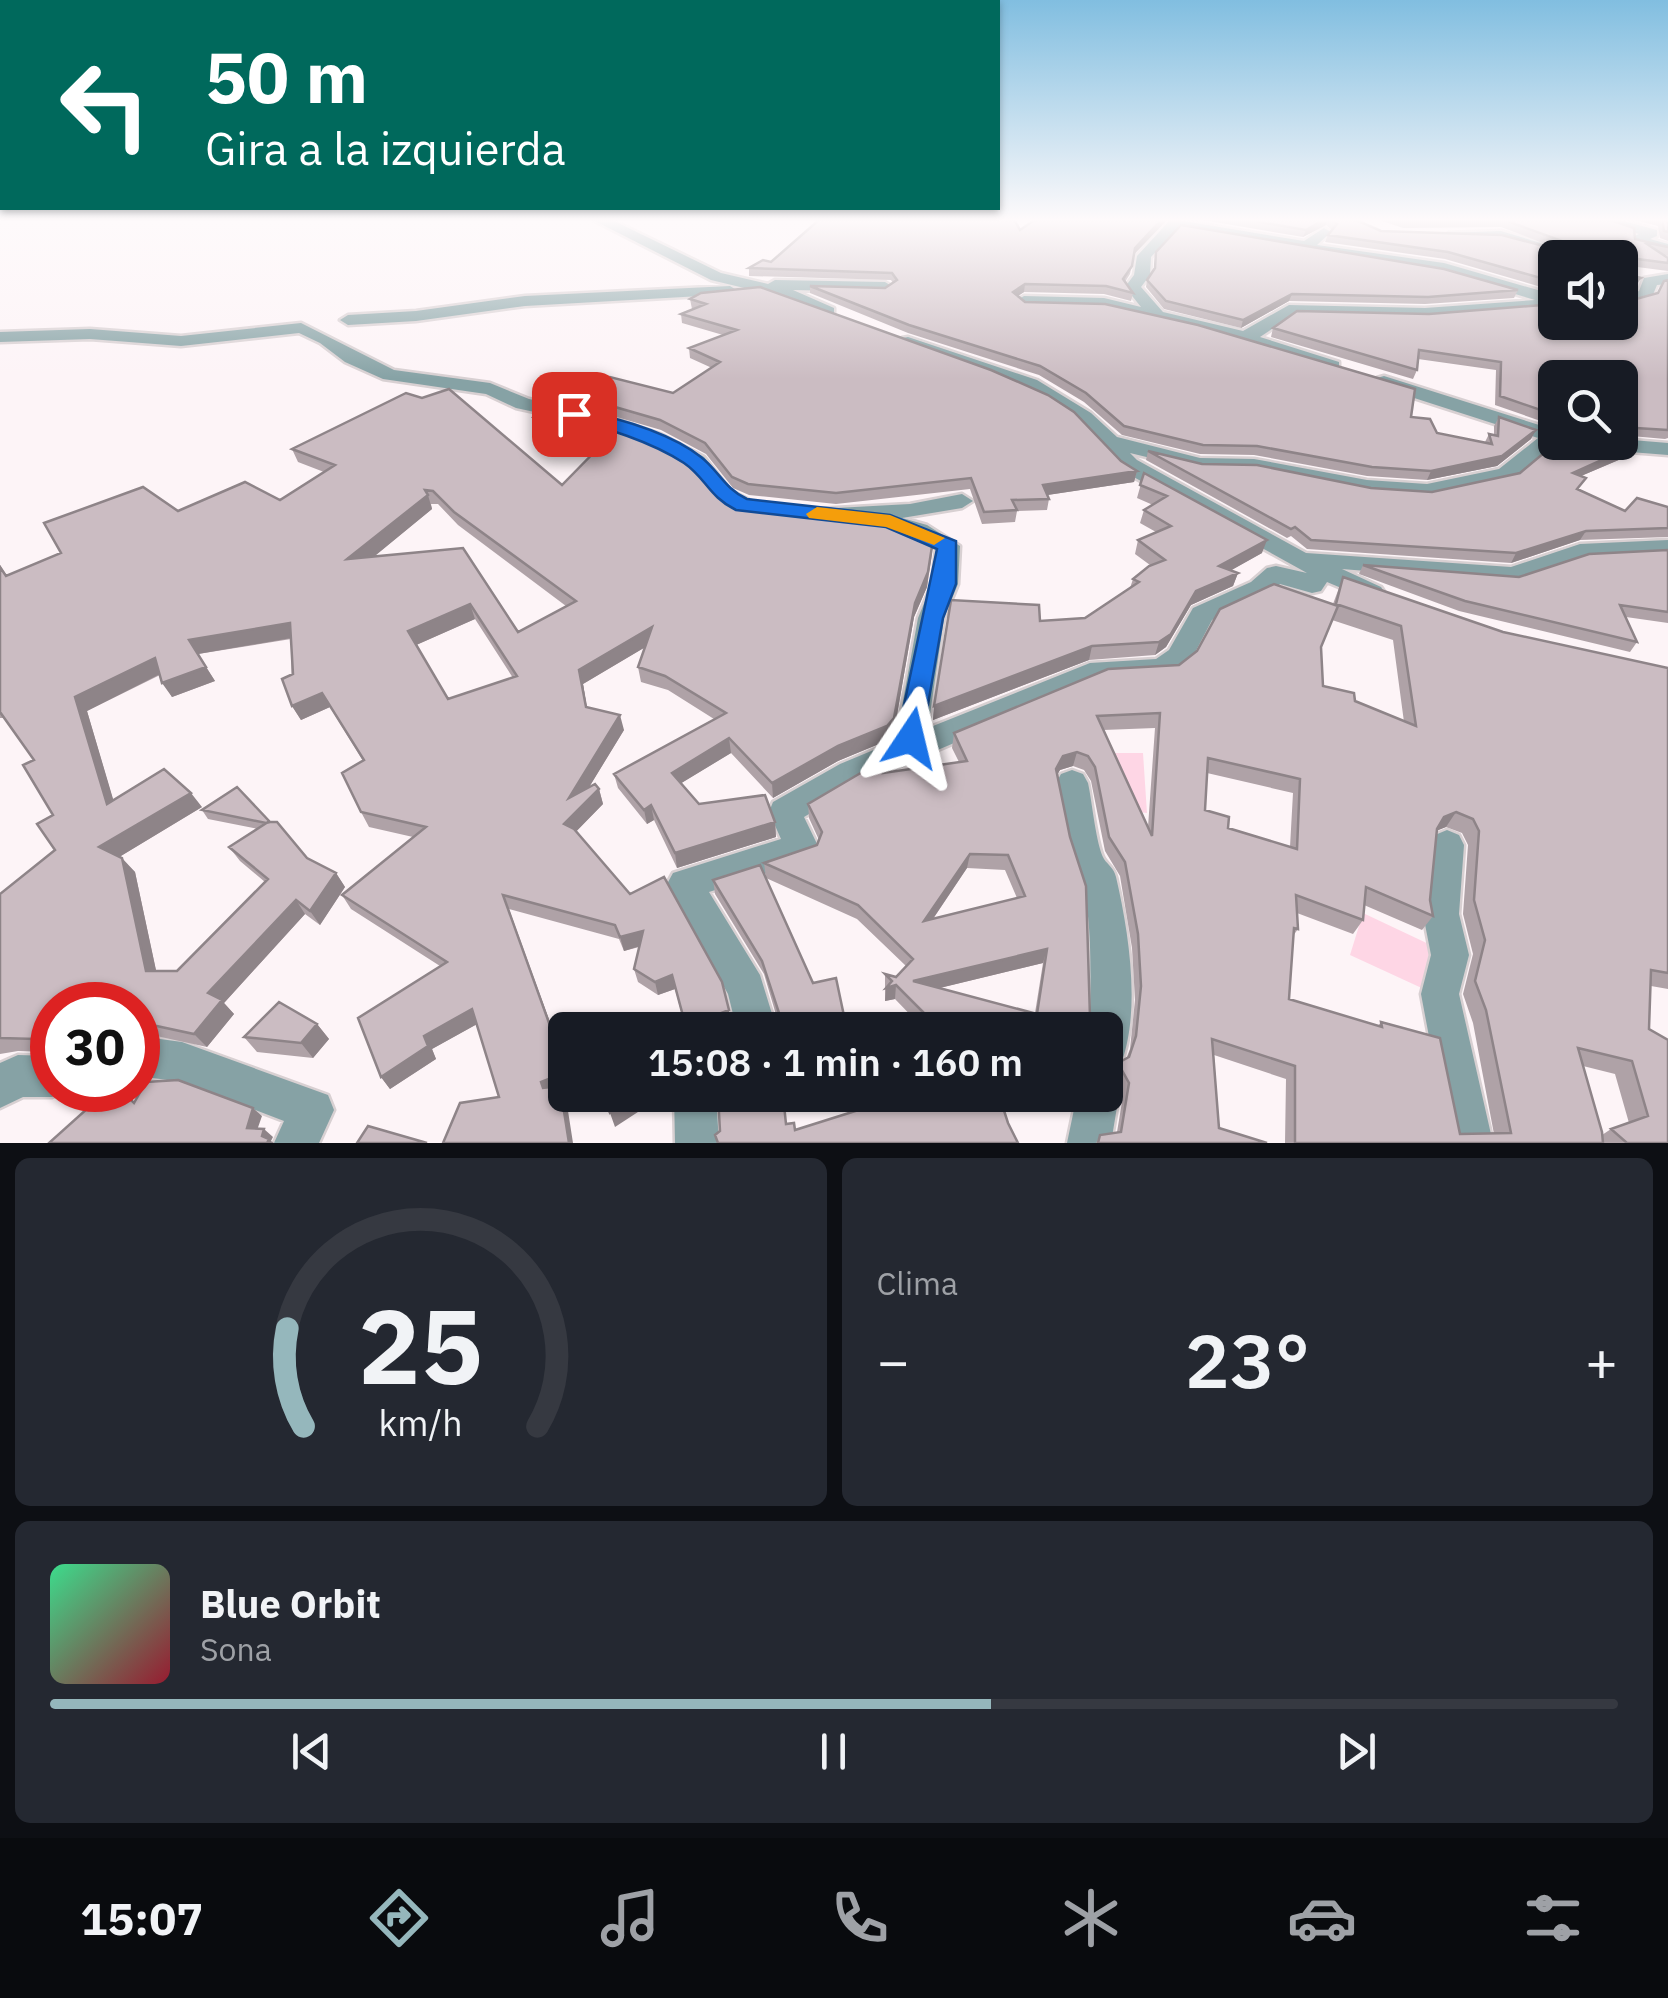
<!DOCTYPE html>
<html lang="es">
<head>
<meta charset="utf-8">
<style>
  :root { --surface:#171b24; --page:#242831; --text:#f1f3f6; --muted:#9ea1a6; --line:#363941; --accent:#95b7bc }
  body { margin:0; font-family:"IBM Plex Sans",sans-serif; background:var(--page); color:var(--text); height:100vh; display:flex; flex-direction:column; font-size:38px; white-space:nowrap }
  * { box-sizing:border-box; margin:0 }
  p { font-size:32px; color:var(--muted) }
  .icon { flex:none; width:55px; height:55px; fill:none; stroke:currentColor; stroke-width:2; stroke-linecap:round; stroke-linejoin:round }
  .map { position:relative; height:1143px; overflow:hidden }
  .details { display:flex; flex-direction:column; gap:15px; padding:15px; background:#0d0f14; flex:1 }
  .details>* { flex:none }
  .guide { position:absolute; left:0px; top:0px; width:1000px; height:210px; box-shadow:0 2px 8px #0004; background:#00695c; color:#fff; overflow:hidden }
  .tools { position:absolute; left:1538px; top:240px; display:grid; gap:20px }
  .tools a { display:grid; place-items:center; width:100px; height:100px; border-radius:15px; background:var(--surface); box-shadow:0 2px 8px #0004; font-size:50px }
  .speed { position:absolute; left:30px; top:982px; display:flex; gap:20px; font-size:50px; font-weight:700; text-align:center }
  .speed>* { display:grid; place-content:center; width:130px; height:130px; border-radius:50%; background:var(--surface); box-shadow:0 2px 8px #0004; line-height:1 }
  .speed .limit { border:15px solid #d22; background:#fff; color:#111 }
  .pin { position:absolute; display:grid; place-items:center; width:85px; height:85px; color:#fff; margin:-42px; border-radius:20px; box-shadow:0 5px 15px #0006 }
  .me { position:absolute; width:110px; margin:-55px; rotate:10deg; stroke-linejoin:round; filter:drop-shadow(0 0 8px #0008) }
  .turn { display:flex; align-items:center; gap:35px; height:210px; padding:0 40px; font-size:45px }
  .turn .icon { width:130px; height:130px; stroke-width:2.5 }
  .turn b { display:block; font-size:70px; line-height:85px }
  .big { font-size:75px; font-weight:600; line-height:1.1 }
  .details .tile { flex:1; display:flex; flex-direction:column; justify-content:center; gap:15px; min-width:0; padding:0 35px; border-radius:15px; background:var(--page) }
  .details .dial { align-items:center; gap:0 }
  .dial svg { height:260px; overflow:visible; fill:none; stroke:var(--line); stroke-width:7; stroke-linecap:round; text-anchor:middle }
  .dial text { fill:var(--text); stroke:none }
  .song { display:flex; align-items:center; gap:30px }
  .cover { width:120px; height:120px; border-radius:15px; background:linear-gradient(135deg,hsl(150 70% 55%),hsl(350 70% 35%)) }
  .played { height:10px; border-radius:5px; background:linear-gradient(90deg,var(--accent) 60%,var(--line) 60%) }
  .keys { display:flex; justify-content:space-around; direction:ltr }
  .heat { display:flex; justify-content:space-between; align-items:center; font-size:55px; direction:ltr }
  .details .tiles { flex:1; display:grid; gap:15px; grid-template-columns:1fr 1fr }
  .tile:last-child { grid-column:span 2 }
  .trip { position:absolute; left:548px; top:1012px; width:575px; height:100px; border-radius:15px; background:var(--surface); box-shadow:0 2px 8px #0004; font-weight:600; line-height:100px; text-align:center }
  .menu { display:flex; height:160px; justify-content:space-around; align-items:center; background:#090b0e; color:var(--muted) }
  .menu .icon { width:70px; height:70px }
  .menu .active { color:var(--accent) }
  .menu b { font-size:45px; color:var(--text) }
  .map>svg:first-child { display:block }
  .green { fill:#fed6e5 }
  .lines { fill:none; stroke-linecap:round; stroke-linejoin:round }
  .minor-casing { stroke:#d8d0d2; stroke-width:5 }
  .minor { fill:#86a2a5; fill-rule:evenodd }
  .wall { fill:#afa2a7; fill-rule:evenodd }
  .shaded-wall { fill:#8e8488 }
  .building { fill:#cbbcc2; stroke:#8e8488; stroke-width:2.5; fill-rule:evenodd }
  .route { fill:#1a73e8; stroke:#114b97; stroke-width:2.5 }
  .slow { fill:#f59e0b }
</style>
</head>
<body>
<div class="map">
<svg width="1668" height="1143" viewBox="0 0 1668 1143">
  <rect width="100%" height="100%" fill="#fdf4f7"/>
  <path class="green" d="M1103,753H1143L1147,813L1131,811Z
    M1363,913L1435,947L1426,990L1350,955Z"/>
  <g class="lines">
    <defs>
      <path id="minor" d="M591,219H610L721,273L768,284L775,280L885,282L893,287L885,292L793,290L834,308V316L828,317L781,297L711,280Z
        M1171,219L1304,241L1324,228L1331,232L1317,245L1444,263L1555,295V308L1425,318L1293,315L1260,337L1339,362V370L1332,372L1238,341L1104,308L1024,306L1016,301L1024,296L1104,298L1141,307L1125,287L1134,275L1137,256ZM1178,228L1442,272L1535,300L1425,308L1289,305L1243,331L1163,312L1141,287L1150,275L1151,257Z
        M1590,219H1615L1657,230V236L1650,239L1668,244V252L1632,243V237L1639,234Z
        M1501,231L1580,255L1582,258H1558L1500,239L1449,241L1442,237L1449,233Z
        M1668,274V284L1657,285L1652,297L1620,308V298L1639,291L1644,278Z
        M730,286L738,291L736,294L525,306L416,321L348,325L340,320L348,315L416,311L525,296Z
        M301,323L394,370L490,383L529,399L607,416L660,434L704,457L731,491L763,507L752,514L715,501L688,467L646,442L595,425L516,408L486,394L383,379L345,362L320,343L299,333L181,346L90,339L0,342V332L90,329L181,336Z
        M908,337L1037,380L1091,413L1117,437L1200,458L1254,459L1367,480L1427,484L1499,469L1538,438L1377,386V378L1384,376L1555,430V442H1559L1514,479L1427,498L1367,494L1254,471L1200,470L1130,453L1137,460L1306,553L1511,567L1580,544L1668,540V556L1582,560L1512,583L1342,569L1381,587L1385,593L1372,601L1327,582L1321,591L1312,593L1280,584L1269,594L1212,620L1189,664L1172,676L1103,680L862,782L804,817L819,848L814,858L709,892L760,975L777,1030H737L728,994L667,884L673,873L781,839L769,812L773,802L840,764L888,744L897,734L918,618L932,584L936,549L911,535L873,525L870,519H818L814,514L818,509L910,504L962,494L973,501L962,508L902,518L927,525L960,546L958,584L944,618L928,728L1090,663L1156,659L1169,650L1193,608L1251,582L1267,568L1276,566L1307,573L1121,470C1064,397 988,370 902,346V338Z
        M1620,439L1668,443V455L1580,448L1570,442H1620Z
        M1072,770L1083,774L1088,783C1092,801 1096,845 1104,859C1108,865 1114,868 1116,877C1129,933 1142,1015 1119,1069L1105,1075V1030H1089C1091,1003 1093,910 1082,888C1068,857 1063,819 1056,783L1061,774Z
        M1447,830L1459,835L1464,845L1459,914L1469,955L1459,994L1493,1143H1449L1421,994L1431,955L1423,914L1430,845L1435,835Z
        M138,1036L182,1042L328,1095L334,1110L319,1143H274L284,1121L182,1082L138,1076Z
        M18,1055L52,1056V1090L67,1091L52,1097H23L0,1108V1063Z
        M1105,1077L1113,1080L1119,1095L1111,1143H1067L1077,1095H1105Z
        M674,1095H716L719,1143H675Z"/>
    </defs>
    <use href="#minor" class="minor-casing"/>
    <use href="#minor" class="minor"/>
  </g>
  <path class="wall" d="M1168,219L1134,255L1130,274L1125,282L1133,293L1131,301L1104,294L1024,292L1018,296L1025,302L1411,417L1437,433L1485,442L1489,434L1494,435V426L1499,417L1531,439L1497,466L1427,480L1367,476L1254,455L1200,454L1122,435L1084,402L1039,375L908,333L810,293V286L885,288L893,283L891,280L749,276V268L771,262L1020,230Z
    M1197,219H1354L1381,231L1566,252L1501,227L1403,228L1376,219H1608L1635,239L1668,247V256L1664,255L1668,258V271L1622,265L1621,273L1636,286L1622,293V303L1657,293L1668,280V438L1665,439L1620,435V378H1555V426L1495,405L1496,370L1418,359L1417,370L1413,379L1271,337L1273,328L1620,322L1555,258V291L1445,259L1325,242L1328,235L1332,230L1326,225L1303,237Z
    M1631,219H1668V241L1660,238L1658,226Z
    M1156,252L1518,290L1514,298L1425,304L1289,301L1241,328L1164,309L1146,287L1147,280L1154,270Z
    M701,293L1121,461L1137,471L1134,482L1047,495L1049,499L1047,510L1017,511L1015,522L982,524L970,489L836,504L749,495L733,488L706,454L661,430L579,406L577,396L673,393L712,368L690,358L689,348L723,335L682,323L681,314L692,309L690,299Z
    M534,417L642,432L711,490L732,500L932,554L927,587L914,617L894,732L886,741L838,761L773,798L731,753L681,783L699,804L775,822L776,837L677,868L654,820L647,824L618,788L614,774L714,719L668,690L641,682L638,667L645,647L583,684L587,708L624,730L589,787L599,789L603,804L576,831L731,1023L714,1030H686L675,989L658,995L638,982L634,969L639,947L624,951L619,939L509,909L559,1047L565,1088L562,1089L566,1098L499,1097L477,1024L432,1049L436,1059L390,1089L381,1077L440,966L351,909L342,895L413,837L369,827L361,812L363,761L330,707L301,720L292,706L291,639L198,654L215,681L172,697L160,675L87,711L113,800L202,807L119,857L135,872L156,971H177L265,882L240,861L229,847L258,829L208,819L202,810L270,822L307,858L336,873L345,887L320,925L305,914L224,1003L234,1014L207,1047L138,1032V1034V1005H52V1057L46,1052L18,1051L0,1054V894L55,850L53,815L34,760L5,718H0V565L7,576L178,511L280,500L324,472L298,462L292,449L562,485L600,446L537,430ZM431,504H438L458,525L566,606L518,632L463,548L373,557L432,509ZM475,619L513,678L448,699L416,645Z
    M1148,451L1202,464L1371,488L1432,492L1520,473L1628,456L1581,476L1578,489L1625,511L1668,507V537L1580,540L1511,563L1307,549L1291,536L1287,538L1146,460Z
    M1144,473L1262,553L1231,570L1238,573L1233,586L1191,605L1166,647L1155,655L1089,660L933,720L934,706L1040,621L1085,618L1130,588L1133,579L1150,565L1135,554L1138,540L1156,532L1140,523L1144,510L1153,505L1137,498Z
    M1668,550V623L1626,617L1637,642L1630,652L1459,611L1359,574L1363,565L1519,577Z
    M1343,577L1503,632L1668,668V989L1651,986L1649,1029L1668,1040V1143H1285L1286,1079L1214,1055L1219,1128L1267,1143H1096L1100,1135L1117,1132L1123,1096L1113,1076L1118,1063L1126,1059L1130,1049L1135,1000L1132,948L1120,876L1105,851L1091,781L1084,770L1073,766L1060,770L1057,775L1070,837L1086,886L1090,1017L1107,1021V1079L1105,1083V1030H923V1028L895,999L885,1001V974L896,977L906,966L857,919L766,878L764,863L817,845L819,840L809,818L808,804L864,771L886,762V773L959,762L952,748L954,733L1108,669L1179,665L1197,651L1220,609L1274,584L1333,604ZM1332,620L1393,640L1404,722L1355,701L1354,693L1323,686L1321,647ZM1155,728L1148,827L1103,730ZM1207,773L1293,793L1290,847L1228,828L1229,817L1205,810ZM1446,827L1462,833L1468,845L1463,914L1473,954L1463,994L1473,1023L1494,1134H1460L1440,1038L1381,1022L1378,1026L1289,999L1293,936L1298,929L1297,913L1353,934L1363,920L1364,905L1422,930L1433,916L1430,900L1437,830ZM967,868L1005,870L1017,898L933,919ZM1043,963L1035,1013L939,988ZM1583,1066L1615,1074L1629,1123L1611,1129L1602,1135Z
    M713,880L813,983L777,1018L764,974L715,894Z
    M317,1024L329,1039L313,1058L257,1052L244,1037Z
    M1050,1095H1075L1071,1105Z"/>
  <path class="shaded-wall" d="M1162,219H1168L1133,255L1135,248Z
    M1325,219H1328L1326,225L1303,237L1306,230Z
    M1641,278L1636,286L1620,294L1621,288Z
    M1025,284L1024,292L1012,300L1013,292Z
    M1292,294L1289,301L1241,328L1243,320Z
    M1536,430L1531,439L1497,466L1427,480L1431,471Z
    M1633,446L1628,456L1567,482L1573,473Z
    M1137,471L1134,482L1041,496L1043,485Z
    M428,495L432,509L353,574L347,559Z
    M1586,531L1580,540L1511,563L1516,553Z
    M933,540L927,587L914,617L894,732L886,741L838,761L773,798L772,783L915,603Z
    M1267,540L1262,553L1214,580L1219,566Z
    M1238,573L1233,586L1191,605L1166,647L1155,655L1159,642L1196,591Z
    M470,604L475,619L414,646L408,631Z
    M290,623L297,637L198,654L189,640Z
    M652,627L654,642L583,684L589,722L579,670Z
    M1092,646L1089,660L933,720L934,706Z
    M155,658L164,672L87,711L119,819L107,804L75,697Z
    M206,667L215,681L172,697L162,683Z
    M322,693L330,707L301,720L292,706Z
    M620,715L624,730L574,812L569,798Z
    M729,738L731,753L675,787L672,773Z
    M1077,752L1073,766L1060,770L1052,784L1056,769L1063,756Z
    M599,789L603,804L569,839L564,824Z
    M191,793L202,807L111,862L99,847Z
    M651,805L654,820L647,824L644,810Z
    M1456,812L1446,827L1434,832L1444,817Z
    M775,822L776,837L677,868L675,853Z
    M970,854L967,868L922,935L924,921Z
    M122,858L135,872L159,984L146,971Z
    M336,873L345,887L320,925L310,911Z
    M503,895L559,1047L565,1088L562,1089L566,1098L573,1143H569L543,1088Z
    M296,900L305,914L224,1003L234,1014L207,1047L194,1034L208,993Z
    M643,931L647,944L624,951L620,937Z
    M1047,949L1043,963L911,995L913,981Z
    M672,975L675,989L658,995L655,982Z
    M896,985L895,999L885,1001L886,988Z
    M472,1009L479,1023L432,1049L436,1059L390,1089L381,1077L424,1036Z
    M729,1010L731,1023L714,1030H687L686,1027Z
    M317,1024L329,1039L313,1058L301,1043Z
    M638,1095H664L615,1127L610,1113Z
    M253,1108L262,1116L255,1136L247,1128Z
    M264,1129L273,1137L271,1141L274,1143H267L262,1136Z"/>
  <path class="building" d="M820,219H1014L1020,230L1036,219H1162L1135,248L1132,266L1123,279L1133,293L1106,286L1025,284L1013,292L1025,302L1105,304L1198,325L1415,389L1411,417L1430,419L1437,433L1492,444L1489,434L1498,436L1499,417L1536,430L1502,456L1431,471L1372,467L1257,446L1203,445L1124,426L1086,393L1040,366L909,325L810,286L885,288L897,280L892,273L749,268L763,260L771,262Z
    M1242,219H1325L1306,230Z
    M1331,219H1354L1381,231L1502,235L1574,254L1590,251L1504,220L1405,221L1400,219H1608L1634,228L1635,239L1668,247L1644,242L1668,258V263L1622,257L1621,273L1641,278L1621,288L1622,303L1658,293L1664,281L1668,280V430L1620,427V378H1555V415L1500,396L1501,362L1419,350L1417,370L1273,328L1297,311L1429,314L1555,304V322H1620V258H1555V282L1448,252L1328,235L1337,224Z
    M1662,219H1668V232L1664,231Z
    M1181,225L1444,269L1518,290L1428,297L1292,294L1243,320L1166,301L1147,280L1155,268L1156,252Z
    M760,287L991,370L1048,395L1074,412L1121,461L1137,471L1043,485L1049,499L1012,500L1017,510L984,512L971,478L836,493L748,484L732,477L705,443L660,420L577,396L610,377L673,393L720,362L689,348L737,330L681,314L706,304L690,299L701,293Z
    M449,389L562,485L610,436L534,417L551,407L642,432L684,457L711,490L732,500L853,511L933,540L928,572L915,603L894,718L887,726L838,746L772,783L729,738L672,773L699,804L765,795L775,822L675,853L651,805L644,810L614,774L726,713L665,676L638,667L652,627L579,670L586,707L620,715L569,798L595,784L599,789L564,824L574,829L630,894L664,877L722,982L729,1010L686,1027L672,975L655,982L634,969L643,931L620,937L615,925L503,895L553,1034L559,1075L541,1082L543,1088L560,1086L569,1143H443L460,1103L499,1097L472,1009L424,1036L428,1046L381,1077L358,1018L447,962L342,895L426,827L361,812L342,773L364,760L322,693L292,706L282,679L293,674L290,623L189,640L206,667L162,683L155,658L75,697L107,804L164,769L191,793L99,847L122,858L146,971H177L268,879L229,847L268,822H277L307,858L336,873L310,911L296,900L208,993L222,1000L194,1034L138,1022V1005H52V1048L40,1047L36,1039L0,1038V894L55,850L37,824L53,815L23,765L34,760L0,712V567L6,576L61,553L44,523L143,487L178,511L245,482L280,500L335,465L292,449L406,393L422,398ZM425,490L433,491L454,512L576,601L518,632L463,548L347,559L428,495ZM470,604L517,676L448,699L408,631Z
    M1557,442H1585L1633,446L1573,473L1586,478L1577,489L1625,511L1637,498L1668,507V528L1586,531L1516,553L1311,540L1295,527L1291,529L1148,451L1202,464L1257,465L1371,488L1432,492L1520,473Z
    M1144,473L1267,540L1219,566L1238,573L1196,591L1171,634L1159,642L1092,646L934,706L951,600L1039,605L1040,621L1085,618L1139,582L1133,579L1149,566L1165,560L1138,540L1171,526L1144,510L1167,496L1140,485Z
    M1668,550V612L1620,605L1637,642L1465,601L1363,565L1519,577L1589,554Z
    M1343,577L1503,632L1668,668V973L1651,970L1649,1029L1668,1040V1143H1627L1611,1129L1648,1116L1632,1061L1578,1048L1602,1132L1603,1143H1295V1066L1212,1039L1219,1128L1267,1143H1098L1100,1135L1121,1132L1129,1083L1118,1063L1129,1057L1136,1036L1141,986L1138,934L1125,862L1109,837L1095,767L1088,756L1077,752L1063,756L1056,769L1070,837L1086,886L1090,1017L1107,1021V1079H1105V1030H923L925,1014L896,985L886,988L892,981L885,974L896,977L913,959L858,905L764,863L817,845L822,832L808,804L864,771L886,762L883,773L967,761L954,733L1108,669L1179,665L1197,651L1220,609L1274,584L1338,606L1321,647L1323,686L1354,693L1355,701L1416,726L1401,626L1336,604ZM1160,713L1152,836L1097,716ZM1208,758L1300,779L1297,849L1228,828L1229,817L1205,810ZM1456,812L1473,819L1479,831L1474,900L1485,940L1475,981L1486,1010L1511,1133L1460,1134L1440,1038L1381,1022L1382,1027L1289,999L1294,928L1298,929L1296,895L1363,920L1366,887L1433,916L1430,900L1437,829L1444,817ZM970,854L1008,855L1025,896L924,921ZM1047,949L1037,1014L913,981Z
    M237,787L270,822L266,823L202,810Z
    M760,865L813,983L836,978L847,1030H772L771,1021L780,1016L762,961L713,880Z
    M279,1002L317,1024L301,1043L244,1037Z
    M178,1080L253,1108L247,1128L264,1129L262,1136L269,1139L267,1143H49L108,1090H121L134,1103L146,1082Z
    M602,1095H638L610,1113Z
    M718,1095H783L786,1124L794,1123L795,1130L906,1095H999L1008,1123L1018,1143H718L715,1135L720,1131Z
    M368,1126L427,1143H357Z"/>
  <linearGradient id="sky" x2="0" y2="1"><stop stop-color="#81bee0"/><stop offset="0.58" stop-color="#fefafb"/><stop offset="1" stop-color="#fefafb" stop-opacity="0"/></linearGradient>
  <rect width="1668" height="379" fill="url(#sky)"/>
  <path class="route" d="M574,409C614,417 668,431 701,457C719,471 725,489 747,499L890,515L956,541V584L943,618L921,745H901L897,738L937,549L886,527L736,510C709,497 706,478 684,463C650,441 606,428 567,418V411Z"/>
  <path class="slow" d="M817,507L890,515L945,538L934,545L886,527L809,518L806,514Z"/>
</svg>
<div class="tools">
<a><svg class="icon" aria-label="sound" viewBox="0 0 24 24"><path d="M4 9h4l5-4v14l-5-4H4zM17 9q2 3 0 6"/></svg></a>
<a><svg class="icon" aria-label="search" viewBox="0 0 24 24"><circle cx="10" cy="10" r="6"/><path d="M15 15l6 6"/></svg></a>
</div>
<div class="speed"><div class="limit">30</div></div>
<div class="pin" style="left:574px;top:414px;background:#d93025"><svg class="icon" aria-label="arrive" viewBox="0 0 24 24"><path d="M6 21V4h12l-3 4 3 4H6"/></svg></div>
<svg class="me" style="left:911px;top:738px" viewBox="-20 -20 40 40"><path d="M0-17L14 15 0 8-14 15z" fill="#1a73e8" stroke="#fff" stroke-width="4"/></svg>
<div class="trip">15:08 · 1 min · 160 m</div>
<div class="guide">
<div class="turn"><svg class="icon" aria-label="left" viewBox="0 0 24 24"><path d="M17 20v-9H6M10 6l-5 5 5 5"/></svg><div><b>50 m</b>Gira a la izquierda</div></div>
</div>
</div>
<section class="details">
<div class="tiles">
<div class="tile dial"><svg viewBox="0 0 100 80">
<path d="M14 69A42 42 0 1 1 86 69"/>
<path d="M14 69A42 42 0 0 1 9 39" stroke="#95b7bc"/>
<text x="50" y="56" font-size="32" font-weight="700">25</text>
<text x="50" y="72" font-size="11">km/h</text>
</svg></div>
<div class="tile"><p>Clima</p>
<div class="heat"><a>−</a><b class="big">23°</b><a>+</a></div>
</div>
<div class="tile">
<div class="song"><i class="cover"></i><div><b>Blue Orbit</b><p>Sona</p></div></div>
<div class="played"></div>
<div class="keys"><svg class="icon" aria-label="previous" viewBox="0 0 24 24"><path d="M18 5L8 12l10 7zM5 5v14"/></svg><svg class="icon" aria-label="pause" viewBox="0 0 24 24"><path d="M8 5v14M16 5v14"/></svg><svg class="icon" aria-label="next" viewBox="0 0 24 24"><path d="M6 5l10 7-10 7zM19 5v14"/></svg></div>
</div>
</div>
</section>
<nav class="menu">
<b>15:07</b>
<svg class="icon active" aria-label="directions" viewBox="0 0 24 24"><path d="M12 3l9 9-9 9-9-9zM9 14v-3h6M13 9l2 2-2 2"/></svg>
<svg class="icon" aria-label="music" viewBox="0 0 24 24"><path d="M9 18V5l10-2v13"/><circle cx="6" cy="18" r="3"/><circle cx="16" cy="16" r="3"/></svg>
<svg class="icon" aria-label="phone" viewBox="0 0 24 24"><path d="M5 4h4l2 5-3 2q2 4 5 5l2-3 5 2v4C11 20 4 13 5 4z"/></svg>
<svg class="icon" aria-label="climate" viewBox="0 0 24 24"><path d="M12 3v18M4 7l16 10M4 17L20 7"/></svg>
<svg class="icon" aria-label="car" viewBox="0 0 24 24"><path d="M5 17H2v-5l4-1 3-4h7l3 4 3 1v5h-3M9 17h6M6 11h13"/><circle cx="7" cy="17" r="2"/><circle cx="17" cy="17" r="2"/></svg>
<svg class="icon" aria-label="filters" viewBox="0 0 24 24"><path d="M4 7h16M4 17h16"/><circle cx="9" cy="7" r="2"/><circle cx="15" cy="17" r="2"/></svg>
</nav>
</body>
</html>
